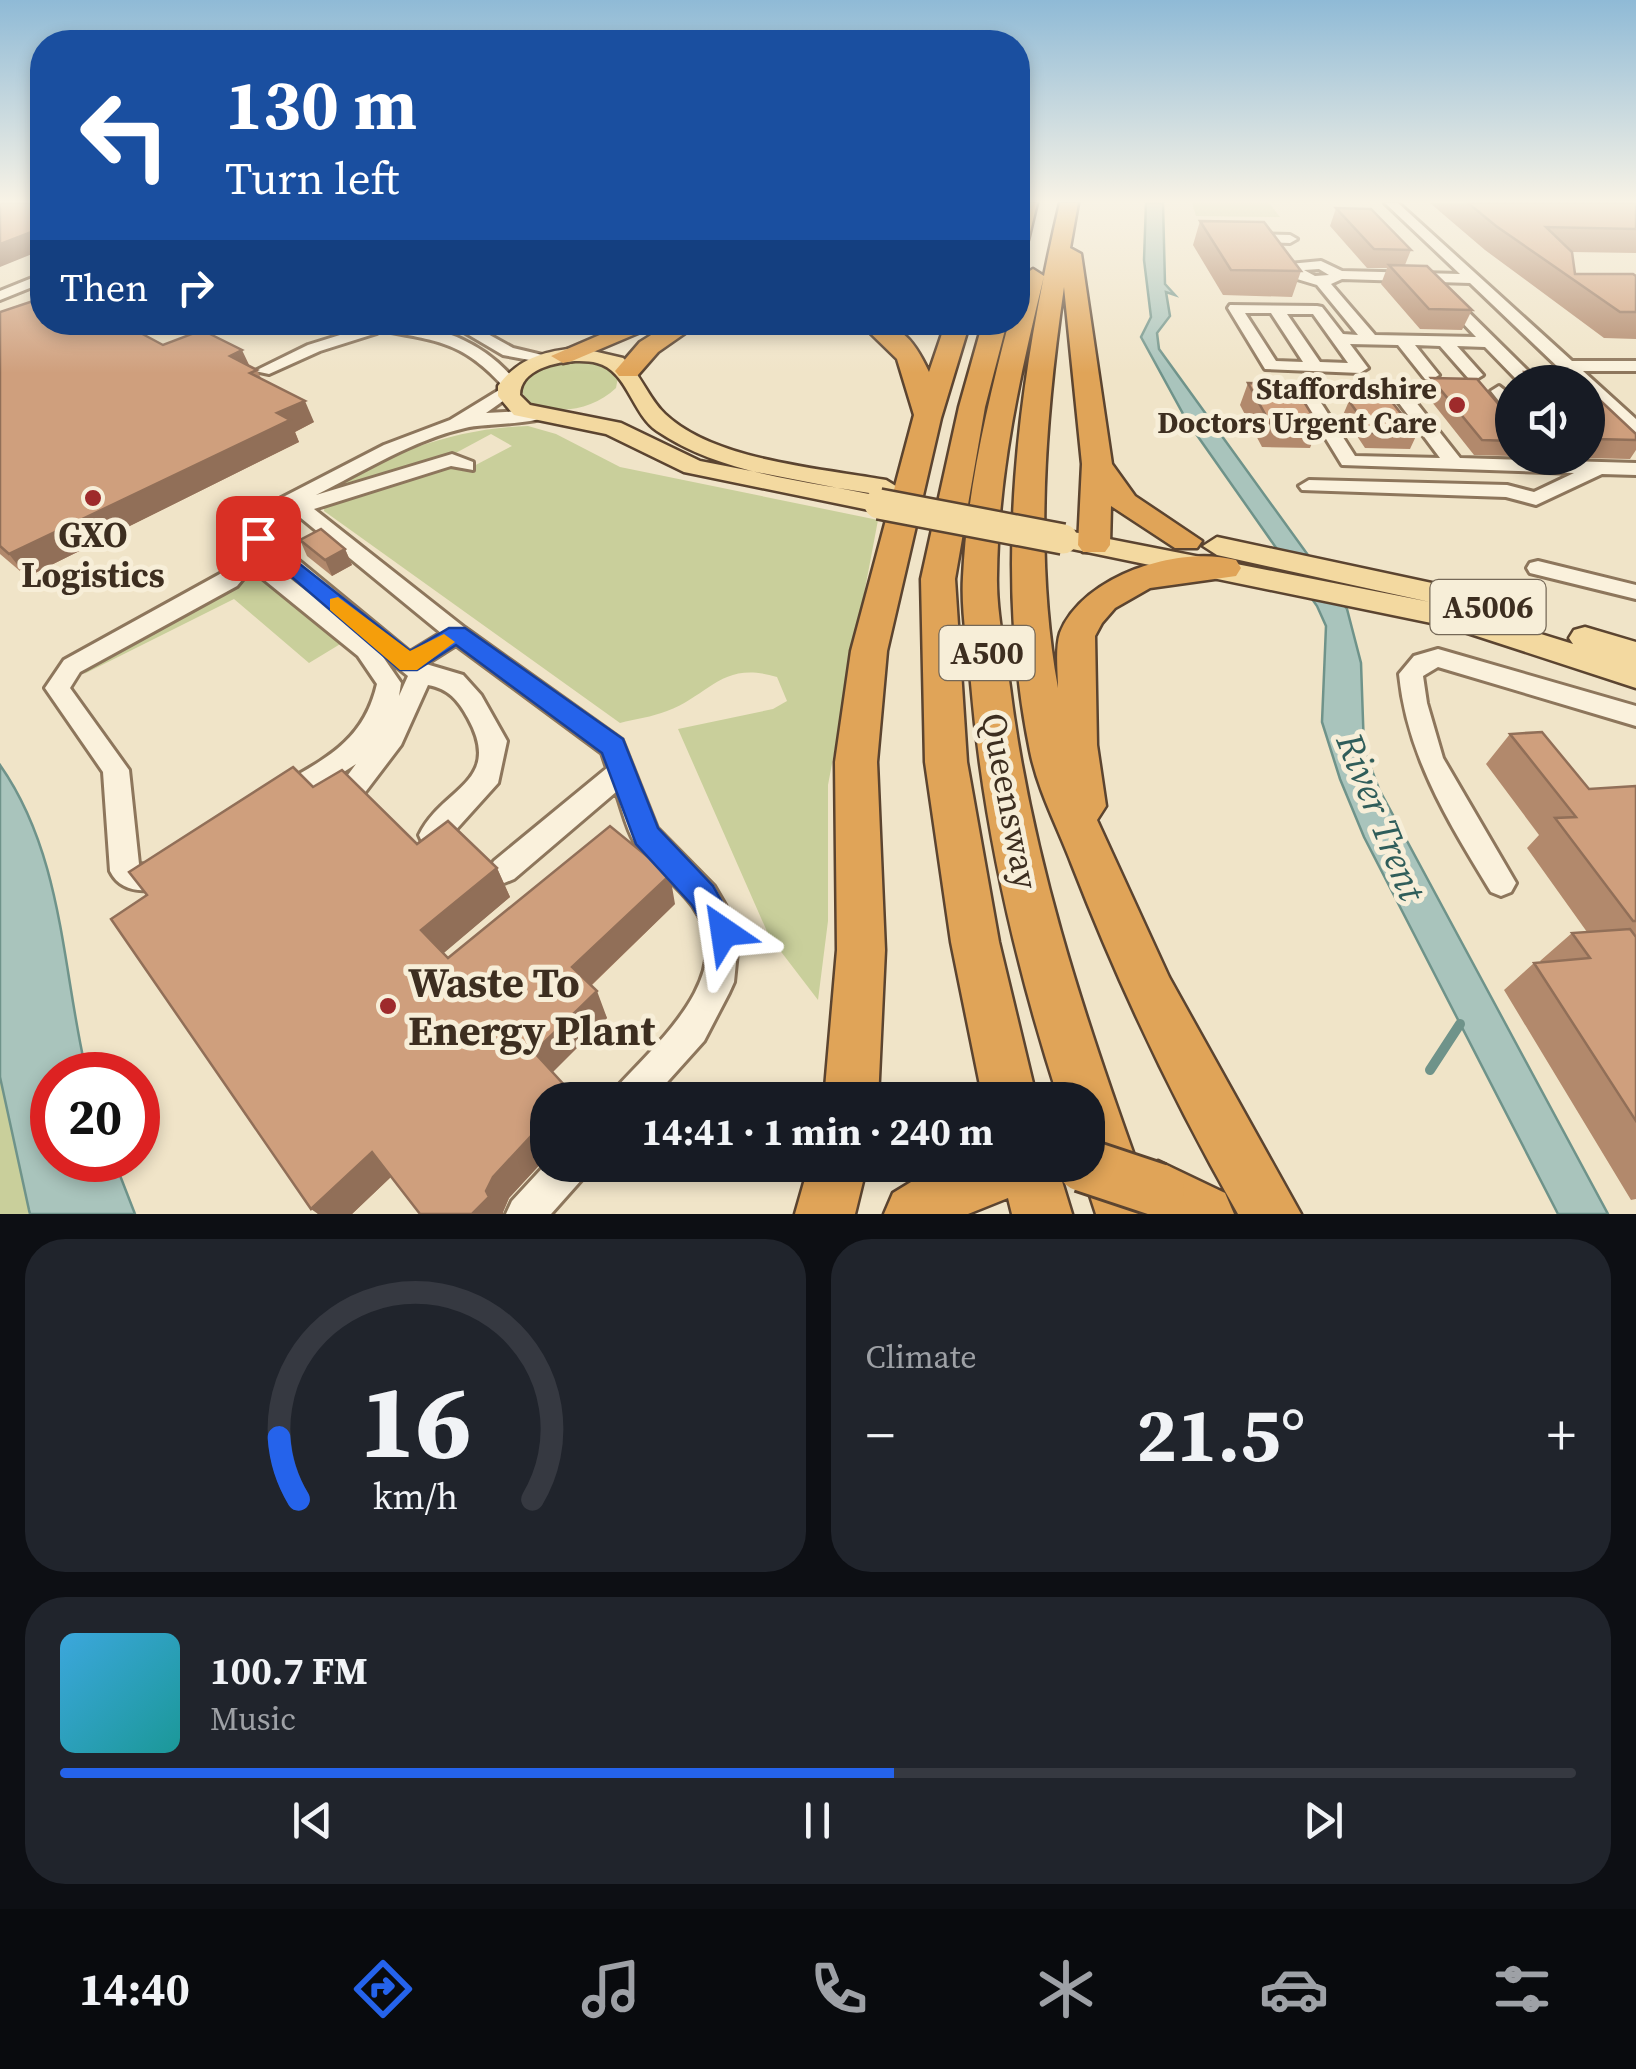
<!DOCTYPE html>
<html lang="en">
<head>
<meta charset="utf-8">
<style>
  :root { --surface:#171b24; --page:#20242c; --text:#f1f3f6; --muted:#9ea1a6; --line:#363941; --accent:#2563eb }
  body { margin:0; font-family:"Source Serif 4",serif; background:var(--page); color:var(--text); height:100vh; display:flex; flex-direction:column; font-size:38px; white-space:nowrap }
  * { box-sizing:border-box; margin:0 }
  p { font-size:32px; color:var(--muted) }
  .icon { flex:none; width:55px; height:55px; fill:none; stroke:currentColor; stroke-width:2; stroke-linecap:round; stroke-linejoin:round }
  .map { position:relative; height:1214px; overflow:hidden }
  .side { display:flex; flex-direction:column; gap:25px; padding:25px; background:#0d0f14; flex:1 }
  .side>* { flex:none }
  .hud { position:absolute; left:30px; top:30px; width:1000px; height:305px; border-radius:40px; box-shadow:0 5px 15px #0003; background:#1a4fa0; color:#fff; overflow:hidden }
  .controls { position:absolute; left:1495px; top:365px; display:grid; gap:20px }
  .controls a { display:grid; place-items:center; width:110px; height:110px; border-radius:50%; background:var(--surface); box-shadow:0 5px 15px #0003; font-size:50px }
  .speed { position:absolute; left:30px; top:1052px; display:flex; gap:20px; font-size:50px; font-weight:700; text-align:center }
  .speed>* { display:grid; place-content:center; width:130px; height:130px; border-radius:50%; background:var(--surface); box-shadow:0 5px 15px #0003; line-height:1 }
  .speed .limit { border:15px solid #d22; background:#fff; color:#111 }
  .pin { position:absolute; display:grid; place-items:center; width:85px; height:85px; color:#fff; margin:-42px; border-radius:20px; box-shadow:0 5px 15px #0006 }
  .me { position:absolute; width:110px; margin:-55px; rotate:328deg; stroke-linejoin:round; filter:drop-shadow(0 0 8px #0008) }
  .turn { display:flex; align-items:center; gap:35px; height:210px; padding:0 30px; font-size:45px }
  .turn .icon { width:130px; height:130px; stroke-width:2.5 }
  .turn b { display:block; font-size:70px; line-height:85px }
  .then { display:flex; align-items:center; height:95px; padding:0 30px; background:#0003; gap:20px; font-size:38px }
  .big { font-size:75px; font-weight:700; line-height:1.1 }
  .side .card { flex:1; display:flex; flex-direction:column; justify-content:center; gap:15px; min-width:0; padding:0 35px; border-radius:40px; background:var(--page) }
  .side .dial { align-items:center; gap:0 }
  .dial svg { height:260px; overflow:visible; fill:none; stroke:var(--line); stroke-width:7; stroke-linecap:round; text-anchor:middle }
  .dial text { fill:var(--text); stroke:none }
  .song { display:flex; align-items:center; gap:30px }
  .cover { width:120px; height:120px; border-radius:15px; background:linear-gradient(135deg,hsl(200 70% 55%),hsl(180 70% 35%)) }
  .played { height:10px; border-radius:5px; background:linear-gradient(90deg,var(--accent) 55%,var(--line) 55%) }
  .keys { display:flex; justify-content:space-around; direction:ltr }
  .heat { display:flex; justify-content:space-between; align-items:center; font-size:55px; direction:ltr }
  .side .tiles { flex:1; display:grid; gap:25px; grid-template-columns:1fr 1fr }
  .card:last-child { grid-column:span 2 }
  .trip { position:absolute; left:530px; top:1082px; width:575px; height:100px; border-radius:40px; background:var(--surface); box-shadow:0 5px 15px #0003; font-weight:700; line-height:100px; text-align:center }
  .tabs { display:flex; height:160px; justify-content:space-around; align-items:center; background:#090b0e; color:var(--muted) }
  .tabs .icon { width:70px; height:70px }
  .tabs .active { color:var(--accent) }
  .tabs b { font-size:45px; color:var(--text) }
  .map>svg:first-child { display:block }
  .green { fill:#c9cf9b }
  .water { fill:#a9c4bc; stroke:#6f938a; stroke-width:2.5 }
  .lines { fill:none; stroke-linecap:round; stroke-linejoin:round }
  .stream { stroke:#6f938a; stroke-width:10 }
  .minor-casing { stroke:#8d765c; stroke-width:6 }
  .major-casing { stroke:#5b4430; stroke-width:5 }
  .highway-casing { stroke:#5b4430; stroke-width:5 }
  .minor { fill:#faf1dc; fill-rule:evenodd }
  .major { fill:#f3d9a0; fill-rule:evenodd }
  .highway { fill:#e0a458; fill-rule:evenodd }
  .major-bridge-casing { stroke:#5b4430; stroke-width:34; stroke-linecap:butt }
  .highway-bridge-casing { stroke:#5b4430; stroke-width:58; stroke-linecap:butt }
  .major-bridge { stroke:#f3d9a0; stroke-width:29 }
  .highway-bridge { stroke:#e0a458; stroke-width:52 }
  .wall { fill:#b2896c }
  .shaded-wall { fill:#916f58 }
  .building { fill:#cf9f7d; stroke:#916f58; stroke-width:2.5 }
  .route { fill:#2563eb; stroke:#184099; stroke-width:2.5 }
  .slow { fill:#f59e0b }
  .poi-dot { fill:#9e2a2b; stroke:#f7eed8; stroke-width:4 }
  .labels { text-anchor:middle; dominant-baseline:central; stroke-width:10; stroke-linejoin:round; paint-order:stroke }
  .far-poi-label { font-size:30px; font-weight:bold; fill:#3d2e20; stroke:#f7eed8; text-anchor:end }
  .shield { fill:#f7eed8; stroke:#756857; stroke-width:2.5 }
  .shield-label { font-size:32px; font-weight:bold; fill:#3d2e20 }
  .poi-label { font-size:35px; font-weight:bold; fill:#3d2e20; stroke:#f7eed8 }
  .street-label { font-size:35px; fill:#3d2e20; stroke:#f7eed8 }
  .water-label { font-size:38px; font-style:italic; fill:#2f5d5a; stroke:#f7eed8 }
  .near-poi-label { font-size:42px; font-weight:bold; fill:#3d2e20; stroke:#f7eed8; text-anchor:start }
</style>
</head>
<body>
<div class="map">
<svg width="1636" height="1214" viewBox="0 0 1636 1214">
  <rect width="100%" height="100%" fill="#f0e4c8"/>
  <path class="green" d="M1192,203H1269L1280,217L1196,216Z
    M567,361L604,364L618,377L616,388C592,411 555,416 526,401L520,386L534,372Z
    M528,426L556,434L620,467L878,520L828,785V921L818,1000L769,936L678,729L773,709L787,701L777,677C722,660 710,695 667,711C652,717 635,719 620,723L324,511L325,501L446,467L470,468L512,446L491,434L452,455L325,496V491C387,453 456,428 528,426Z
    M250,564L342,643L309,663L234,599L84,674L95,662L240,583Z
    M0,1077L30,1214H0Z"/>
  <path class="water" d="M1146,203H1163L1165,284L1175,295L1166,292L1170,316L1157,333L1159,349L1347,609L1361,663L1364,749L1379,789L1608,1214H1558L1364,837L1340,779L1322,722L1326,626L1317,606L1187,421L1141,337L1151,317L1144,260Z
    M0,765C64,856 62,971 87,1075H52V1160H114L135,1214H30L29,1210L0,1077Z"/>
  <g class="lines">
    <path class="stream" d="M1430,1070L1460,1024"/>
    <defs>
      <path id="minor" d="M1385,203H1398L1572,361H1636V371H1583L1636,419V434L1630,433L1588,394V382H1576L1560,369L1470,283L1342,279L1331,284L1375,335L1476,337L1441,300L1453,297L1531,374V382H1519L1485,347L1457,346L1483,375L1475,380L1469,379L1440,346L1415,345L1439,375L1431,380L1425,379L1398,345L1350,344L1368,368L1360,373L1265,369L1228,308L1230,305L1317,306L1322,307L1343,334L1358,335L1317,285L1297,279L1287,267L1289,264L1321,261L1342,271L1460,274ZM1319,269L1329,275L1315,276L1304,270ZM1245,313H1271L1303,362L1276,361ZM1287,314H1313L1348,363L1320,362Z
        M1249,234L1290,235L1297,239L1290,243L1244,241V235Z
        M42,274V283L0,300V291Z
        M447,322H466L513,348L559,359L551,364L503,355Z
        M391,323C441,325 487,344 518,384L517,391L486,413L539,410L548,415C535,425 485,423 465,428C413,440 364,471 316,495L452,454L473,462V470L451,466L314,509L465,628L622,740L657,828L714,886L735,922L739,932L734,982L729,993L704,1041L651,1100H610L616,1088C658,1042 740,973 693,906C676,883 651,866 635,843C626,828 622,808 616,792L514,879L504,883L494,879L489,870L494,861L607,768L602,753L456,645L426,664L463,675L481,695L507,741L498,783L443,844L433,847L423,844L419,835C442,787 504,783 468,718C458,700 449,689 428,685L401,745L363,795L353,798L343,795L339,787L356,764L293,805L283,808L273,805L269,797L273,789C322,760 363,744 377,684L358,656L251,569L237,586L80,672L70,688L129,770L139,864L169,867L174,876L169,885C148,893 121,894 110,871L103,772L45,688L64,660L229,569L234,553L226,529L229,525L384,445L450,420L504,387C464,343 440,341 386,331V325ZM290,509L441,633L410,652L269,536L271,519ZM252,544L315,598L254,550ZM381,654L408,676L399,696L401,683Z
        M372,325L377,327V333L320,351L269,374L255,371L308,345Z
        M1398,386L1404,387L1460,458L1636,463V475L1602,474L1536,505L1506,497L1302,490L1299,486L1309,480L1507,485L1534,492L1574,473L1342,465L1301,398L1289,393L1297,388L1360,390L1363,394L1354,399L1318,398L1355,456L1440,458L1390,391Z
        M1499,386L1512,396V411L1506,410L1491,391Z
        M1538,561L1636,585V599L1530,573L1527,568L1530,563Z
        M1438,649L1636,706V726L1438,667L1423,676L1427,703L1443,758L1516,883L1511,892L1501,896L1491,892C1449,823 1407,756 1399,674L1414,656Z
        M548,1162V1165H588L583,1178L551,1214H506L512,1201Z"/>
      <path id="major" d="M580,348L623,358C641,374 648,398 665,414C715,461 820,468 886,480L899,488L886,496C810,482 722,475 657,431C632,414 627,370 597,363C575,357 520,364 520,395L530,405L621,423L700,461L879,496L892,504L879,512L684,472L606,434L514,415L498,396V386C518,358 547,350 580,348Z
        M1063,530L1430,602L1217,555L1203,546L1217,537L1455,588L1470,598L1457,608L1573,644L1569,638L1574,630L1585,627L1636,642V688L1446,626L1053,545L1049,539Z"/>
      <path id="highway" d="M1019,203H1037L1028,240L1018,246Z
        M1060,203H1078L1070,248L1081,254L1112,464L1135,496L1202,541L1197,548H1175L1111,506L1110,545L1105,552H1083L1078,545L1082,464L1064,287C1045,419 1034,556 1058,688C1058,672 1055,648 1060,633C1083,575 1179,545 1236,560L1241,568L1236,576L1150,588L1115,608L1102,623L1095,636L1097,745L1106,806L1097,820L1169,977L1301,1214H1238C1174,1102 1119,986 1072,865C1058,828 1038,791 1030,751C993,570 1018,381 1060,203Z
        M1033,269L1044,276C1020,374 998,474 997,575C996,612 1005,650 1010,687C1031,855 1082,1011 1139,1169L1158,1161L1225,1193L1234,1214H1096L1080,1165H1088V1100H1059C1015,964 983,826 971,683C968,648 961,612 963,577C967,491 987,405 1009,322H1018L1022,276Z
        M630,322H664L572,361L563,363L551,356Z
        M672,322H701L658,352L637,376H619L615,371L640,342Z
        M859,322C899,322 912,336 929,372L946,322H970L941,418L887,651L877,762L885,950L878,1100H824L837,950L835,762L851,651L914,415L897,359Z
        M983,322H1007L985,407L955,579L967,762L999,942L1037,1100H983L951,942L925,762L921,579L959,407Z
        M809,1165H867L855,1214H795Z
        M939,1165H1057L1072,1214H1012L1008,1198L968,1214H884L893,1193Z"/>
    </defs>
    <use href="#minor" class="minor-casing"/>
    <use href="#major" class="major-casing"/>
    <use href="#highway" class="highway-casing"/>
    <use href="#minor" class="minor"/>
    <use href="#major" class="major"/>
    <use href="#highway" class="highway"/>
    <defs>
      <path id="major-bridge" d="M879,504L1063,539"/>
      <path id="highway-bridge" d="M1083,1165L1158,1190"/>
    </defs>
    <use href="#major-bridge" class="major-bridge-casing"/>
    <use href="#highway-bridge" class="highway-bridge-casing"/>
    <use href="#major-bridge" class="major-bridge"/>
    <use href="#highway-bridge" class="highway-bridge"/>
  </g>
  <path class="wall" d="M1430,203H1636V253L1572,252L1575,274L1636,276V339L1604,338L1485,250Z
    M1336,208L1411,250L1405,265L1472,310L1462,330L1420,329L1381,284L1387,268H1367L1330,226Z
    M1200,221L1301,271L1292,297L1223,295L1193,245Z
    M0,312L163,345L249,365L257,370L261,378L314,422L295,432L299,442L27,577L0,554Z
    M1525,372L1581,382H1518Z
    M1431,378L1512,420V456L1474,455L1424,392Z
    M1248,383L1319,426L1310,448L1262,447L1240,405Z
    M1588,389L1636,434V450L1630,459L1583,458H1588Z
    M1349,401L1417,434L1410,449L1365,448L1343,415Z
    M300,540L345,549L352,565L332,576L307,556Z
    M1510,734L1589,789L1636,786V1199L1631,1200L1504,990L1534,963L1541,962L1540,961L1572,933L1587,932L1527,848L1539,835L1486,764Z
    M313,787L417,844L497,868L510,897L443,953L448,958L675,904L591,986L607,1018L552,1072L548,1100V1160L545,1159L509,1198L503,1212L391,1177L352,1214H318L147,895Z"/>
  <path class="shaded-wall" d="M42,228V250L0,267V244Z
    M242,350L252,371L230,356Z
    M305,401L314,422L295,432L299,442L27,577L9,554L277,413Z
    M345,549L352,565L332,576L325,560Z
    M497,868L510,897L438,958L421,930Z
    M670,875L675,904L582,994L572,967Z
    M597,991L607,1018L547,1078L534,1052Z
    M531,1136L545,1159L509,1198L503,1212V1214H472L493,1177Z
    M372,1152L394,1174L352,1214H318L311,1209Z"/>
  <path class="building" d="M0,203H42V228L0,244Z
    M1468,203H1636V229L1546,227L1572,252L1575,274H1633L1636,276V312H1620L1496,226Z
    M1336,208L1371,209L1411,250L1374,249Z
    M1200,221L1264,222L1301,271L1231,270Z
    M1389,265L1427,266L1472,310L1429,309Z
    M42,298V322H120L163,345L202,330L242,350L230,356L257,370L250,373L305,401L277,413L290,420L9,554L0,546V312Z
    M1525,372H1570L1581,382H1536Z
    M1431,378L1477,379L1512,420V441L1482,440Z
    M1248,383L1293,384L1319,426L1271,425Z
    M1588,389L1636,434V440L1596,439L1588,431Z
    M1349,401L1392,402L1417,434L1372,433Z
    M321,529L345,549L325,560L300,540Z
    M1542,732L1589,789L1636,786V921H1633L1555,818L1576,817L1510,734Z
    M293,767L313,787L342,770L417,844L448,821L497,868L421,930L448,958L610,826L670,875L572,967L597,991L534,1052L578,1100H548V1135L545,1138L531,1136L493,1177L486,1191L489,1197L472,1214H420L372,1152L311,1209L111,919L147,895L129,872Z
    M1630,929L1636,937V1121L1534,963L1590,958L1572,933Z"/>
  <linearGradient id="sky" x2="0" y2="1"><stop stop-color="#8fbad6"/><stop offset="0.54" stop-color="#f8f3e6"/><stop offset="1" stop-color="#f8f3e6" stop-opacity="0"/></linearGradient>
  <rect width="1636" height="373" fill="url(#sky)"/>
  <path class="route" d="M258,531L410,651L449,628H465L623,739L658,828L713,886L739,932L735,942L724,946L713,942L692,905L636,844L602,753L456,645L417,670H400L251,542L248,538Z"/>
  <path class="slow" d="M338,597L410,651L444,634L455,642L417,670H400L330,610V599Z"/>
  <g class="poi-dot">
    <circle cx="1457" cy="405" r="10"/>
    <circle cx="93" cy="498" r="10"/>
    <circle cx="388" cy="1006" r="10"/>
  </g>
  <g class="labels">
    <g class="far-poi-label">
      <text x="1437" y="388">Staffordshire<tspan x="1437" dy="34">Doctors Urgent Care</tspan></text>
    </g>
    <g class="shield">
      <rect x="1430.5" y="580" width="115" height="54" rx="8"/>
      <rect x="939.5" y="626" width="95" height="54" rx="8"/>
    </g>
    <g class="shield-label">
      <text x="1488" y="607">A5006</text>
      <text x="987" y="653">A500</text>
    </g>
    <g class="poi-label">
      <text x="93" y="535">GXO<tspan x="93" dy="40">Logistics</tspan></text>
    </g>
    <g class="street-label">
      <text transform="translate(1010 801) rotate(79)">Queensway</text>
    </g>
    <g class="water-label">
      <text transform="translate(1381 817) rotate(68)">River Trent</text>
    </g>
    <g class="near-poi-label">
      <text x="408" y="982">Waste To<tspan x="408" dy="48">Energy Plant</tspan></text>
    </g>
  </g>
</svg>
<div class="controls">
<a><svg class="icon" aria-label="sound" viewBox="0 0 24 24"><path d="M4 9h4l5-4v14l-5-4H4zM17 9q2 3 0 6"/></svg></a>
</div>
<div class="speed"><div class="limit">20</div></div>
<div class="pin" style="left:258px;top:538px;background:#d93025"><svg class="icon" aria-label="arrive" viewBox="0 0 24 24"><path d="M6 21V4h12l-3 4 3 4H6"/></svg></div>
<svg class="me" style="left:724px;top:932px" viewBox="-20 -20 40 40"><path d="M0-17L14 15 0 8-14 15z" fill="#2563eb" stroke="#fff" stroke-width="4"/></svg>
<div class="trip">14:41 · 1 min · 240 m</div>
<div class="hud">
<div class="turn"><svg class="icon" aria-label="left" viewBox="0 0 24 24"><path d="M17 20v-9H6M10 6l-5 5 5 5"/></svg><div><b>130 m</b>Turn left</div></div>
<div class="then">Then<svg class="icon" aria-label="right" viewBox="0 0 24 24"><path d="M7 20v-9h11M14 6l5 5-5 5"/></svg></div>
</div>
</div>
<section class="side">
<div class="tiles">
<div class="card dial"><svg viewBox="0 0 100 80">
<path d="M14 69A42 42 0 1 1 86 69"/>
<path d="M14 69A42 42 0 0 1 8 50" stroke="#2563eb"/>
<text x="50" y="56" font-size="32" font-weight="700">16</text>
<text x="50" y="72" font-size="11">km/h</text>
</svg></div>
<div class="card"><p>Climate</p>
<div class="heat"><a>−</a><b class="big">21.5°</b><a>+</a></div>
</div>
<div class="card">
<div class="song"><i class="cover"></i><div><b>100.7 FM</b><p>Music</p></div></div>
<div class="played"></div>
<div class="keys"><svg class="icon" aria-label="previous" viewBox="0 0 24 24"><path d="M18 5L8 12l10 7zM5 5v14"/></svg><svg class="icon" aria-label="pause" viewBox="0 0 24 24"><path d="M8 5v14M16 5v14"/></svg><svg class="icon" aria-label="next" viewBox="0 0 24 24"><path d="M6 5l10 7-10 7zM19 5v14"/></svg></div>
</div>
</div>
</section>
<nav class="tabs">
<b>14:40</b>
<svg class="icon active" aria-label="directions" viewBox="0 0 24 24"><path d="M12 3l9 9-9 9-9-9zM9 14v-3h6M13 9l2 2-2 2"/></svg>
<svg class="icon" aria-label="music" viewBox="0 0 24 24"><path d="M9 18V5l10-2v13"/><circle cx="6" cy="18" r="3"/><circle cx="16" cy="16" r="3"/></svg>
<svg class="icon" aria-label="phone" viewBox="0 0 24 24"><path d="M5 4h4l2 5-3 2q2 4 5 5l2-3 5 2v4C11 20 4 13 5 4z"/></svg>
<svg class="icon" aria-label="climate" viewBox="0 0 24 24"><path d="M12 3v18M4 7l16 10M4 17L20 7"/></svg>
<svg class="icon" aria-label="car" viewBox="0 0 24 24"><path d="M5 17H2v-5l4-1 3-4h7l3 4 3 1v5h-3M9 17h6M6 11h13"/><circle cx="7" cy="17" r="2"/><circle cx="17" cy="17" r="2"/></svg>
<svg class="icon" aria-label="filters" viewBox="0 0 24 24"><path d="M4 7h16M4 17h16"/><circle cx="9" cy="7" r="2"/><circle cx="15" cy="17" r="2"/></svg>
</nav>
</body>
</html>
